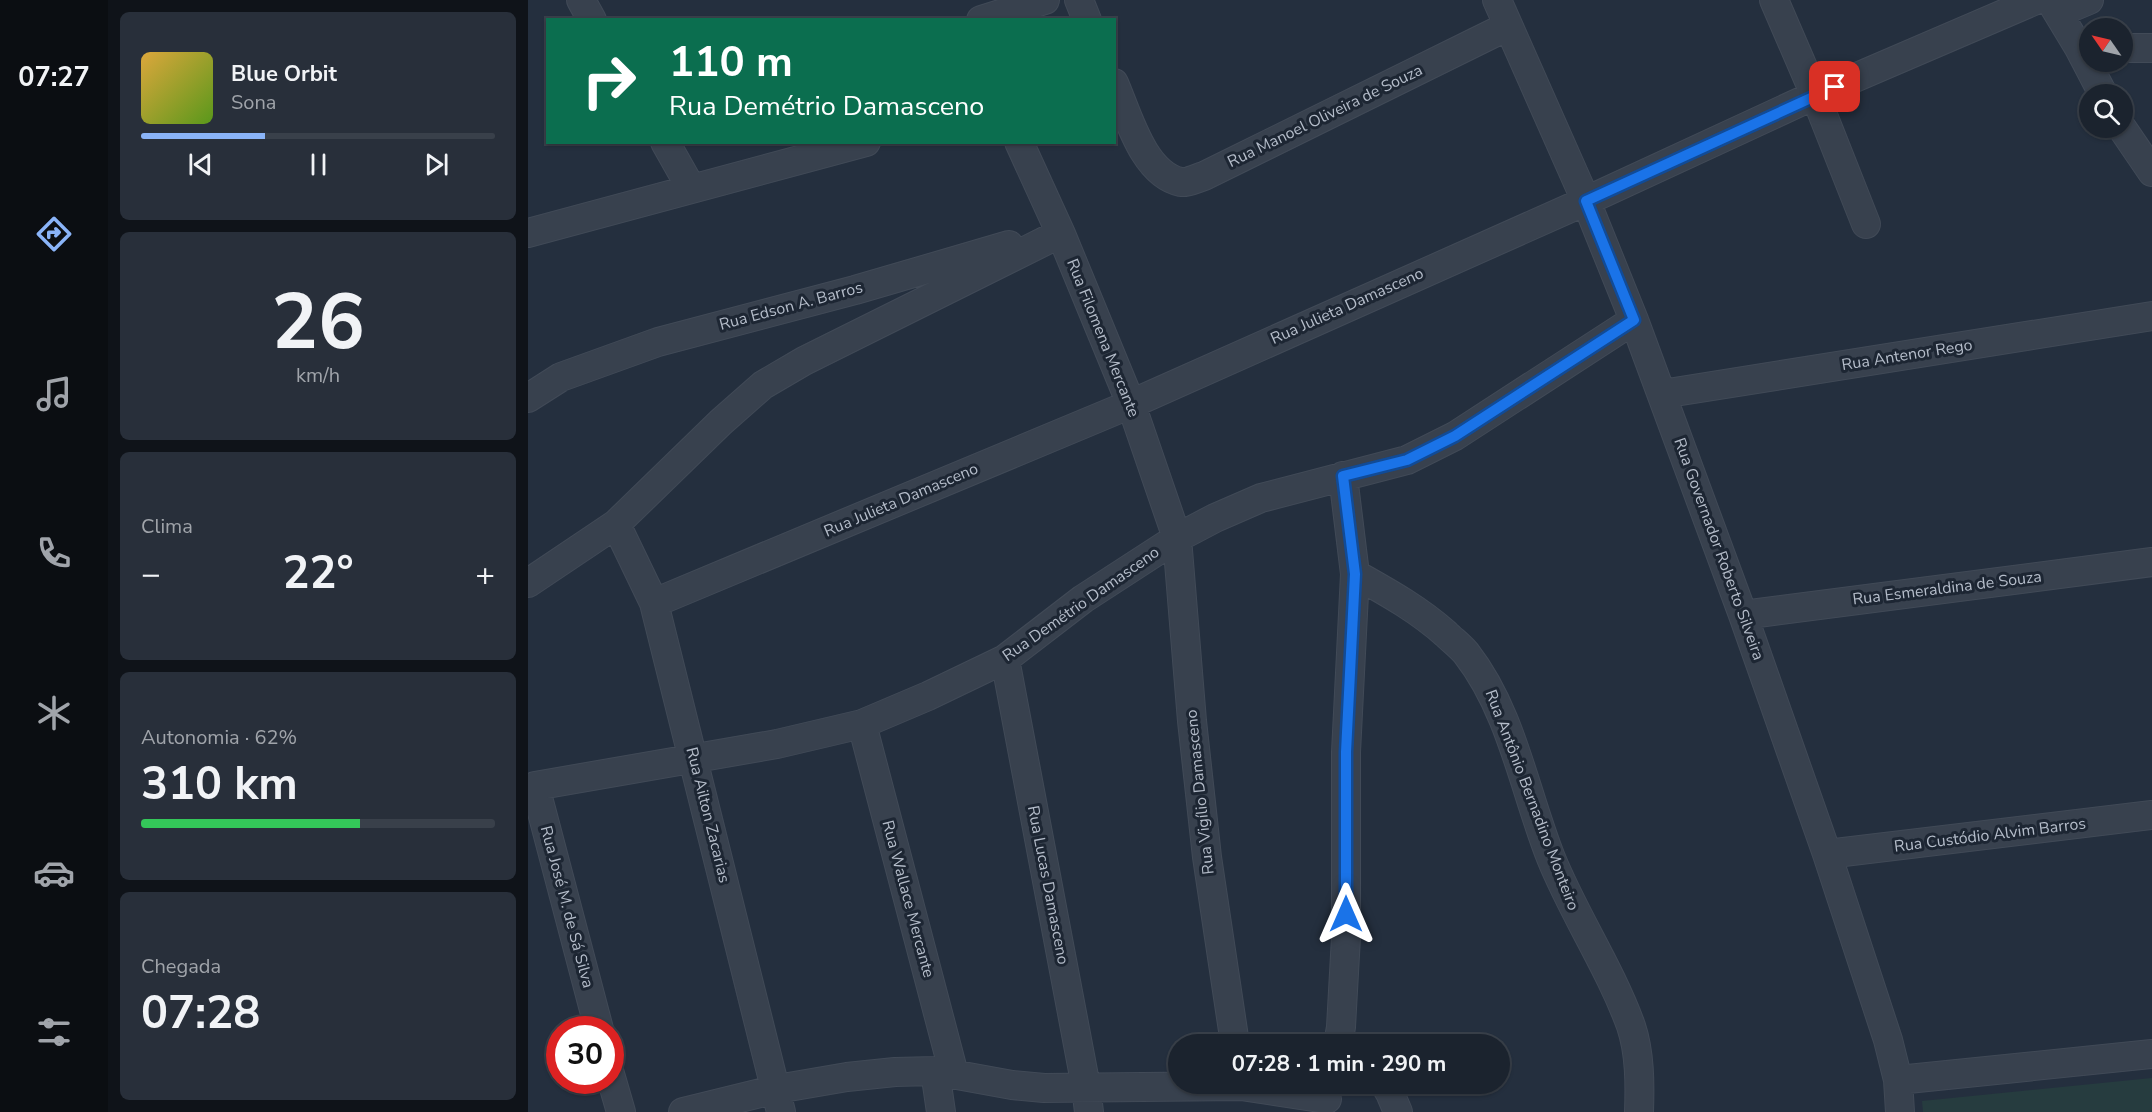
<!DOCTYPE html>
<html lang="pt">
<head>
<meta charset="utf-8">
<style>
  :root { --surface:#1b232e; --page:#282f3a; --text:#f1f3f6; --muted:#a0a4aa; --line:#39404a; --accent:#8ab4f8 }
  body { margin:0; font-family:"Nunito Sans",sans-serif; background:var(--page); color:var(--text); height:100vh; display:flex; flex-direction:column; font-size:22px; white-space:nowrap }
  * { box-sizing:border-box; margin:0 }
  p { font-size:20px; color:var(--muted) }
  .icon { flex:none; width:33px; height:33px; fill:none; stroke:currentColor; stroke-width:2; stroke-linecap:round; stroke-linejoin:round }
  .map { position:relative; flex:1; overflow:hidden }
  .details { display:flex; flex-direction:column; gap:12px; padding:12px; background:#0f1319; width:420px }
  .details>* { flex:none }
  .hud { position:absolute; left:18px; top:18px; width:570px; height:126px; border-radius:0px; box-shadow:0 2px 4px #0004,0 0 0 2px var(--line); background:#0b6e4f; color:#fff; overflow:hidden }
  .needle { width:39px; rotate:304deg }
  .buttons { position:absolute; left:1551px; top:18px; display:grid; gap:12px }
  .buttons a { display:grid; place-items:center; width:54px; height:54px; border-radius:50%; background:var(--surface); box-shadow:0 2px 4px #0004,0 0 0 2px var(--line); font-size:30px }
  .speed { position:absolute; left:18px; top:1016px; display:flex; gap:12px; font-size:30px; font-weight:700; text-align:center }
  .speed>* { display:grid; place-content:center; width:78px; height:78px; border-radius:50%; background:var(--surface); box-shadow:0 2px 4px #0004,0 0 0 2px var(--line); line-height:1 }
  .speed .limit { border:9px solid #d22; background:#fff; color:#111 }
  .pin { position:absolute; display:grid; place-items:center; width:51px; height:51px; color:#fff; margin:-26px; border-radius:12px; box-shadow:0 3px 9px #0006 }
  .me { position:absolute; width:66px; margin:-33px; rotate:0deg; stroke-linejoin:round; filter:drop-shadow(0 0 4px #0008) }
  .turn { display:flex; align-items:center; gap:21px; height:126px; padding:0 24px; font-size:27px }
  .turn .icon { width:78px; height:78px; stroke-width:2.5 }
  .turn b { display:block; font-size:42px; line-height:51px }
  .big { font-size:45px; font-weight:700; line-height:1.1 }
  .details .card { flex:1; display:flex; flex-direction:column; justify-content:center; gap:9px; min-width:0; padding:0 21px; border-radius:9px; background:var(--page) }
  .details .dial { align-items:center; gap:0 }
  .dial b { font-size:78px; line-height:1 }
  .song { display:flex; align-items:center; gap:18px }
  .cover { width:72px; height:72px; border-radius:9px; background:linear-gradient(135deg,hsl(40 70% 55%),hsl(90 70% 35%)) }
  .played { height:6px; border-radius:3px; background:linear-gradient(90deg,var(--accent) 35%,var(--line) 35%) }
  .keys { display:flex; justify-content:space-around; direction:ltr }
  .heat { display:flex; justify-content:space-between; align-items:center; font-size:33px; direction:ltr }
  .charge { height:9px; border-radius:4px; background:linear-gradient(90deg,#34c759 62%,var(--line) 0) }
  .trip { position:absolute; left:640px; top:1034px; width:342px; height:60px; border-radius:30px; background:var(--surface); box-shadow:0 2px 4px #0004,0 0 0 2px var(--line); font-weight:700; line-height:60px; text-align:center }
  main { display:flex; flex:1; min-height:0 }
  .dock { display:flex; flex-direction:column; width:108px; justify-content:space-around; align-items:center; background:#0b0e12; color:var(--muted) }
  .dock .icon { width:42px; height:42px }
  .dock .current { color:var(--accent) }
  .dock b { font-size:27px; color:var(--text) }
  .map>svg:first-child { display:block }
  .green { fill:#263c3f }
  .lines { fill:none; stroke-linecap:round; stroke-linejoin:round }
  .minor-casing { stroke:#414a57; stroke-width:30 }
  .minor { stroke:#38414e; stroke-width:28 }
  .route-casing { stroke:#114b97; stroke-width:15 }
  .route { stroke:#1a73e8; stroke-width:10 }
  .labels { text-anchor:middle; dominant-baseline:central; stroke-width:6; stroke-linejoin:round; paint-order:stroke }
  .street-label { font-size:16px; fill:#b4bcc9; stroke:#1d2633 }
</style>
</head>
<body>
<main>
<nav class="dock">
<b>07:27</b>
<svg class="icon current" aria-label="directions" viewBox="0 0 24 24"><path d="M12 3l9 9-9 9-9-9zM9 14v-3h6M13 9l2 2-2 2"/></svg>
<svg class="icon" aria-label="music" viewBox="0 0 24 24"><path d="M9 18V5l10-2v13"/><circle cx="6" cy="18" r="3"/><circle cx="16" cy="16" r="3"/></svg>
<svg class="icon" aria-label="phone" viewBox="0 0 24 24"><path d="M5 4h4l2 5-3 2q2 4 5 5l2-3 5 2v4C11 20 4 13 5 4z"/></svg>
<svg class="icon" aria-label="climate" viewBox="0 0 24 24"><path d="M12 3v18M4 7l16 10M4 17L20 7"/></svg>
<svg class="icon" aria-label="car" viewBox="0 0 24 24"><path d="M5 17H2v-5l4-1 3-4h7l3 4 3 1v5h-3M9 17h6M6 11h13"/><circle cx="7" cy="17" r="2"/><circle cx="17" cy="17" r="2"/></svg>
<svg class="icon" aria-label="filters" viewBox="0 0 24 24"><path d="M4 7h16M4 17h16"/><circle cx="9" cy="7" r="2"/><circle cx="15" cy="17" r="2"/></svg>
</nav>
<section class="details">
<div class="card">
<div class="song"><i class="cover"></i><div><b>Blue Orbit</b><p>Sona</p></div></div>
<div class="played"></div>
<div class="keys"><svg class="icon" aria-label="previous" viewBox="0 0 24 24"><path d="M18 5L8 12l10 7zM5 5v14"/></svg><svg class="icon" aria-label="pause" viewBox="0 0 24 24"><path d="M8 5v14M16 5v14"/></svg><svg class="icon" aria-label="next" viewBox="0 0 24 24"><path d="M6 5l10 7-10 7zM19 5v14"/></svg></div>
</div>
<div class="card dial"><b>26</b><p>km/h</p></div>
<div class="card"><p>Clima</p>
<div class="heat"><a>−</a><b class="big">22°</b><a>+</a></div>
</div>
<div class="card"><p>Autonomia · 62%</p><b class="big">310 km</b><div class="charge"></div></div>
<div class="card"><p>Chegada</p><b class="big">07:28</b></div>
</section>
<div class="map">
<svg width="1624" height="1112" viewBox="0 0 1624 1112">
  <rect width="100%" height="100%" fill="#242f3e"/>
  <path class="green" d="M1624,1078V1112H1395L1394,1101Z"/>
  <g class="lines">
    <defs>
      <path id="minor" d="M53,0L64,20
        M551,0L559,20
        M969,0L1058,201L1106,320L1215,615L1299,854L1360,1040L1370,1080L1372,1112
        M1246,0L1287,95L1338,224
        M1522,0L1551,48L1575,94
        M1530,13L1561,0
        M453,20L517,0
        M1594,48H1624
        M586,83C600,115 615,174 653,182C660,183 669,178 676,176L980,26
        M1594,128L1624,172
        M137,142L163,188
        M491,142L533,234L603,404L649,538L664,721L679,857L707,1044
        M0,233L338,142
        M1134,394L1624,316
        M0,398L33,377L130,342L327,290L481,245
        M88,524L126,603L253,1112
        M827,574C859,592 890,609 918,634C924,640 932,646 938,653C984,712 996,790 1023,858C1046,915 1082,968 1103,1026C1112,1053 1112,1084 1111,1112
        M0,583L88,524L193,422L235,385L276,361L525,237
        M126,603L603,404L1058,201L1287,95L1508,0
        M1215,615L1624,562
        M477,659L558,1087L561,1112
        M334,724L426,1074
        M7,786L71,1029
        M0,789L7,786L249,744L334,724L400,696L477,659L555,599L649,538L687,518L733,498L879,460L927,436L1106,320
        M1299,854L1624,815
        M810,1044L813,1027L818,937V752L827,574L815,476
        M407,1071L413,1112
        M82,1074L93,1112
        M1370,1080L1624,1054
        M856,1083L862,1093L870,1112
        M155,1112L249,1089L319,1077L367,1072L407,1071L484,1085L516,1088L713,1086L799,1099"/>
    </defs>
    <use href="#minor" class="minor-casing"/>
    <use href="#minor" class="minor"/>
  </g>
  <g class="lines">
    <defs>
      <path id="route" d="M818,914V752L827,574L815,476L879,460L927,436L1106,320L1058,201L1307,87"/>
    </defs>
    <use href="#route" class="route-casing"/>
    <use href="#route" class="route"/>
  </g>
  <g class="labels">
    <g class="street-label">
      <text transform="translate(797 116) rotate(-26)">Rua Manoel Oliveira de Souza</text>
      <text transform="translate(263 306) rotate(-15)">Rua Edson A. Barros</text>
      <text transform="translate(819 306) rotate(-24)">Rua Julieta Damasceno</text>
      <text transform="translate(575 338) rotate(68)">Rua Filomena Mercante</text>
      <text transform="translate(1379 355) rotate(-9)">Rua Antenor Rego</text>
      <text transform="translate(373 500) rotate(-23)">Rua Julieta Damasceno</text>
      <text transform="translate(1191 549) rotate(70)">Rua Governador Roberto Silveira</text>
      <text transform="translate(1419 588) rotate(-7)">Rua Esmeraldina de Souza</text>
      <text transform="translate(553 604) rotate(-35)">Rua Demétrio Damasceno</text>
      <text transform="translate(672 792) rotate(-96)">Rua Vigílio Damasceno</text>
      <text transform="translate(1004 800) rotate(69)">Rua Antônio Bernadino Monteiro</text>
      <text transform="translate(180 815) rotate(76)">Rua Ailton Zacarias</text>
      <text transform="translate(1462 835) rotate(-7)">Rua Custódio Alvim Barros</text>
      <text transform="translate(520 885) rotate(79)">Rua Lucas Damasceno</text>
      <text transform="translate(380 899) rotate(75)">Rua Wallace Mercante</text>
      <text transform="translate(39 907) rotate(75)">Rua José M. de Sá Silva</text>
    </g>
  </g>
</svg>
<div class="buttons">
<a><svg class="needle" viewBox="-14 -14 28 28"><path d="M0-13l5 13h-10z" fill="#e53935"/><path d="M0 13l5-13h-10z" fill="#a0a4aa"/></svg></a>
<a><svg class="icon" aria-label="search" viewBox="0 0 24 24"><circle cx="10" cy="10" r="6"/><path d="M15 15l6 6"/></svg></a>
</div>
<div class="speed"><div class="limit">30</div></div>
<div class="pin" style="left:1307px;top:87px;background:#d93025"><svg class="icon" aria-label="arrive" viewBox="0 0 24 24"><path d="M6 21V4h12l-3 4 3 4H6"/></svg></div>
<svg class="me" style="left:818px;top:914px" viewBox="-20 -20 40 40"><path d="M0-17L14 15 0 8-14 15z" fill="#1a73e8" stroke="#fff" stroke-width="4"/></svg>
<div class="trip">07:28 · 1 min · 290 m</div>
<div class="hud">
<div class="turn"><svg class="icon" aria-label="right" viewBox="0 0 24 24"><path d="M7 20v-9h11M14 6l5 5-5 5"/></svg><div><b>110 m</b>Rua Demétrio Damasceno</div></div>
</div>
</div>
</main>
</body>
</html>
